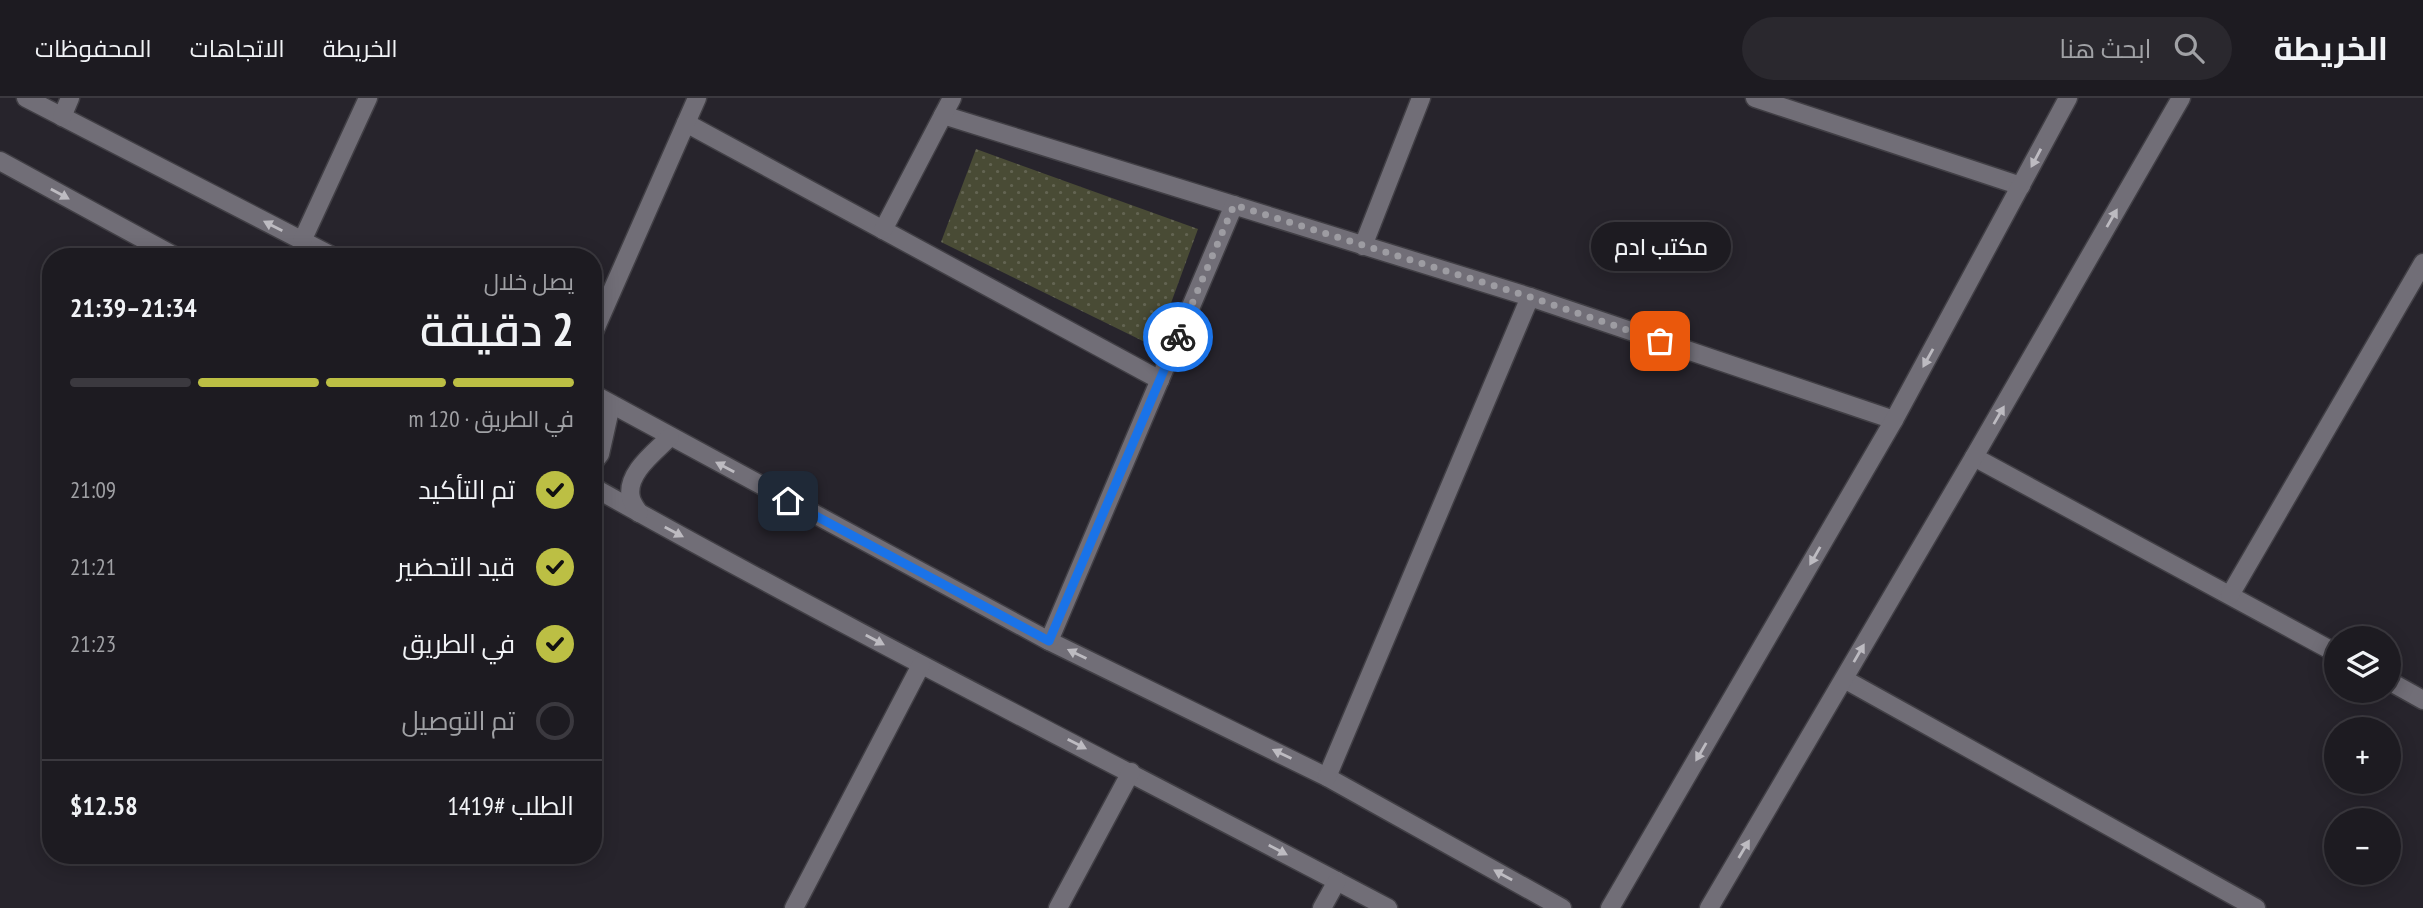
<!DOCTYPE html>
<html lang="ar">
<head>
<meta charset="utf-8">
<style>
  body { margin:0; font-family:"PT Sans Narrow",Cairo,sans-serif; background:#2a282e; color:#f1f3f6; direction:rtl; height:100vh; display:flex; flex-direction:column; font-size:26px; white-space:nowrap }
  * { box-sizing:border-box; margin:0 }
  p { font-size:23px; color:#a0a1a5 }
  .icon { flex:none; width:38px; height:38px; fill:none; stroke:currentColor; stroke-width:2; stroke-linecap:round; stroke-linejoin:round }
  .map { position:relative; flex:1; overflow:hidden; direction:ltr }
  .side { position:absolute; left:42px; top:150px; width:560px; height:616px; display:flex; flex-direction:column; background:#1d1b21; border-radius:28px; box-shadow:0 4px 18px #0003,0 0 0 2px #3b393f; direction:rtl }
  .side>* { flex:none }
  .tools { position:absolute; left:2324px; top:528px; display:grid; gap:14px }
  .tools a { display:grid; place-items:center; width:77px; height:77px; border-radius:50%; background:#1d1b21; box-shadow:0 4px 18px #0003,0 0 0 2px #3b393f; font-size:35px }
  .pin { position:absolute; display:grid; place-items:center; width:60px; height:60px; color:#fff; margin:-30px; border-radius:14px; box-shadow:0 4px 10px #0006 }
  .courier { position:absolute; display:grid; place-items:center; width:70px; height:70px; margin:-35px; border:5px solid #1a73e8; border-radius:50%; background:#fff; color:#222; box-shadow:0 2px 9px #0007 }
  .bubble { position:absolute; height:49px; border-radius:24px; background:#1d1b21; box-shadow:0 4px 18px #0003,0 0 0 2px #3b393f; font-size:23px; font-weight:600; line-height:49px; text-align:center; direction:rtl }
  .headline em { font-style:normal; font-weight:600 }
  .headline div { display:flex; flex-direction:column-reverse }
  .headline { display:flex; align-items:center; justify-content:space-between; height:119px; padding:0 28px }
  h1 { font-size:46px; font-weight:600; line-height:52px }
  .bar { display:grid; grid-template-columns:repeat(4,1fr); gap:10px 7px; align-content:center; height:84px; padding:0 28px }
  .bar i { height:9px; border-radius:5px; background:#3b393f }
  .bar .selected { background:#bcbf44 }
  .bar p { grid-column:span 4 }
  .line { display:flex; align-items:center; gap:18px; padding:0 28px; border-top:2px solid #3b393f }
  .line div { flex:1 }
  ol { padding:0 28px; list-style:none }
  li { display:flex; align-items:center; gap:21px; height:77px }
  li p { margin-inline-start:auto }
  li .icon { padding:7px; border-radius:50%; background:#bcbf44; color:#111; stroke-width:4 }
  li:last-child { color:#a0a1a5 }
  li i { width:38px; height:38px; border:4px solid #3b393f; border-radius:50% }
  header { display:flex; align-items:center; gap:42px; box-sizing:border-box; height:98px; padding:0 35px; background:#1d1b21; border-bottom:2px solid #3b393f }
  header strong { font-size:33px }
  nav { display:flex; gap:38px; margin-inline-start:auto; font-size:24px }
  .search { width:490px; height:63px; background:#2a282e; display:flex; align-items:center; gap:18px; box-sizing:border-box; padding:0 24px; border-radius:38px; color:#a0a1a5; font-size:26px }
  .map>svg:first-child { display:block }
  .park { fill:url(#park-dots) }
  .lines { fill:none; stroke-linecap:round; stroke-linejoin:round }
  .minor-casing { stroke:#413f45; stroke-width:21 }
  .minor { stroke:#716e77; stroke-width:18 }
  .oneway { fill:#bdbbc1 }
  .done { stroke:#9d9ca2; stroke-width:7; stroke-dasharray:0 12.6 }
  .route { stroke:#1a73e8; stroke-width:9 }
</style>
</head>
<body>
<header>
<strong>الخريطة</strong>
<div class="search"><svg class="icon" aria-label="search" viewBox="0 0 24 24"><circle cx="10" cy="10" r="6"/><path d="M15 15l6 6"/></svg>ابحث هنا</div>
<nav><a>الخريطة</a><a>الاتجاهات</a><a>المحفوظات</a></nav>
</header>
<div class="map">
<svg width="2423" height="810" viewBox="0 0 2423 810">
  <defs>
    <pattern id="park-dots" width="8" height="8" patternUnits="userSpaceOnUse" patternTransform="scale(1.75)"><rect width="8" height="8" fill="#494b35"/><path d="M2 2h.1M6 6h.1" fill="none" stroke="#636452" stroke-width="1.8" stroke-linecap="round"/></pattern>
  </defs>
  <rect width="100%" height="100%" fill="#27242c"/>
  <path class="park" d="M 976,51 L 1198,131 L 1155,249 L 941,144 Z"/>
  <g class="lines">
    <defs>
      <g id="minor">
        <path d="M 26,0 L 334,159"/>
        <path d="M 1755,0 L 2021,88"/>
        <path d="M 943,17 L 1530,199 L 1894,322"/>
        <path d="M 62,19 L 70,0"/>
        <path d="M 686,25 L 1160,282"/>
        <path d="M 0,63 L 176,159"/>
        <path d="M 883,132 L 952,0"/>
        <path d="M 302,143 L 368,0"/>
        <path d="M 1363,148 L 1421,0"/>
        <path d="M 593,236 L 697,0"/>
        <path d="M 593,296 L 1049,543 L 1327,679 L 1562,810"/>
        <path d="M 1974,359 L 2336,555"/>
        <path d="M 593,365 L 600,356 L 611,307"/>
        <path d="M 593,389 C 855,536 1123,670 1388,810"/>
        <path d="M 639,415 C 636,410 632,405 631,400 C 625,376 655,354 670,339"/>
        <path d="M 2230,497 L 2423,165"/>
        <path d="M 1049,543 L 1234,107"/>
        <path d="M 1844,581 L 2256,810"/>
        <path d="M 2389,583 L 2423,602"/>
        <path d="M 1327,679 L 1530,199"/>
        <path d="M 794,810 L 921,567"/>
        <path d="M 1058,810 L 1131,674"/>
        <path d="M 1322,810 L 1337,783"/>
        <path d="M 1610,810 L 1894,322 L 2068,0"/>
        <path d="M 1709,810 L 1974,359 L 2181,0"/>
      </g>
    </defs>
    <use href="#minor" class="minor-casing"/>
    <use href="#minor" class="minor"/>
  </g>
  <defs><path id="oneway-solid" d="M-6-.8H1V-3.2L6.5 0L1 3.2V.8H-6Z" transform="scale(1.75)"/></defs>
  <g class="oneway">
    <use href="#oneway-solid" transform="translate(2036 60) rotate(118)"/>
    <use href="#oneway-solid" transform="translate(60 96) rotate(29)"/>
    <use href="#oneway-solid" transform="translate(2112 120) rotate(-60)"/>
    <use href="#oneway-solid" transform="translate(273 128) rotate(-153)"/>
    <use href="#oneway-solid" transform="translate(1928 260) rotate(119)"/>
    <use href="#oneway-solid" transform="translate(1999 317) rotate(-60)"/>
    <use href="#oneway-solid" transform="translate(725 369) rotate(-152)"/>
    <use href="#oneway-solid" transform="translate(674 434) rotate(28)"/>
    <use href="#oneway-solid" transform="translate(1815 458) rotate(120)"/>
    <use href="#oneway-solid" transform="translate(875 542) rotate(28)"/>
    <use href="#oneway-solid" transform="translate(1859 555) rotate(-60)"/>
    <use href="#oneway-solid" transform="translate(1077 556) rotate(-154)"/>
    <use href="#oneway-solid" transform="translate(1077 646) rotate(27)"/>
    <use href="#oneway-solid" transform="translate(1701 654) rotate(120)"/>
    <use href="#oneway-solid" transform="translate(1282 656) rotate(-154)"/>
    <use href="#oneway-solid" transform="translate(1744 751) rotate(-59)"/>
    <use href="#oneway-solid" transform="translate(1278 752) rotate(28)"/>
    <use href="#oneway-solid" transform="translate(1503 777) rotate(-151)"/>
  </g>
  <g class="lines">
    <path class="done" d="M 1178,239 L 1234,107 L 1530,199 L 1660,243"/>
    <path class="route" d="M 788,403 L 1049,543 L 1178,239"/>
  </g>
</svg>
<div class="tools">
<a><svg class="icon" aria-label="layers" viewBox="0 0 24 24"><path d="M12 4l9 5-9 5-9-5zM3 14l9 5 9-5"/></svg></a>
<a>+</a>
<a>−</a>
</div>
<div class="pin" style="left:1660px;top:243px;background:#ea580c"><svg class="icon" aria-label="bag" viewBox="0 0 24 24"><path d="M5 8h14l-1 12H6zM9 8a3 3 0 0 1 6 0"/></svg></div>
<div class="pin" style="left:788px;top:403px;background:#1f2937"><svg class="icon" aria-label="home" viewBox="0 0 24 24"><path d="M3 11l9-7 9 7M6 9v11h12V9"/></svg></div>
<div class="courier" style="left:1178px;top:239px"><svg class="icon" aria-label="bike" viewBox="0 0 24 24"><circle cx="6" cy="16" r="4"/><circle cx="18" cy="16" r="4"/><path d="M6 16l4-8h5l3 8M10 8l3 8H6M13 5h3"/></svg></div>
<div class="bubble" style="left:1591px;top:124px;width:140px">مكتب ادم</div>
<section class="side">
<div class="headline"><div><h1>2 دقيقة</h1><p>يصل خلال</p></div><em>21:34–21:39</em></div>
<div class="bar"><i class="selected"></i><i class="selected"></i><i class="selected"></i><i></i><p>في الطريق · 120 m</p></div>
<ol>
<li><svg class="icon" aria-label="check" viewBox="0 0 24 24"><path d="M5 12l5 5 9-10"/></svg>تم التأكيد<p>21:09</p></li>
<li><svg class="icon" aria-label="check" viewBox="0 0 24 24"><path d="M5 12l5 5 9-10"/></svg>قيد التحضير<p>21:21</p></li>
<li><svg class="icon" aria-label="check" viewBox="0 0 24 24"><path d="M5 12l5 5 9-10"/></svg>في الطريق<p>21:23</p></li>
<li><i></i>تم التوصيل</li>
</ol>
<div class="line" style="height:91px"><div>الطلب #1419</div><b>$12.58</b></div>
</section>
</div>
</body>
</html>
